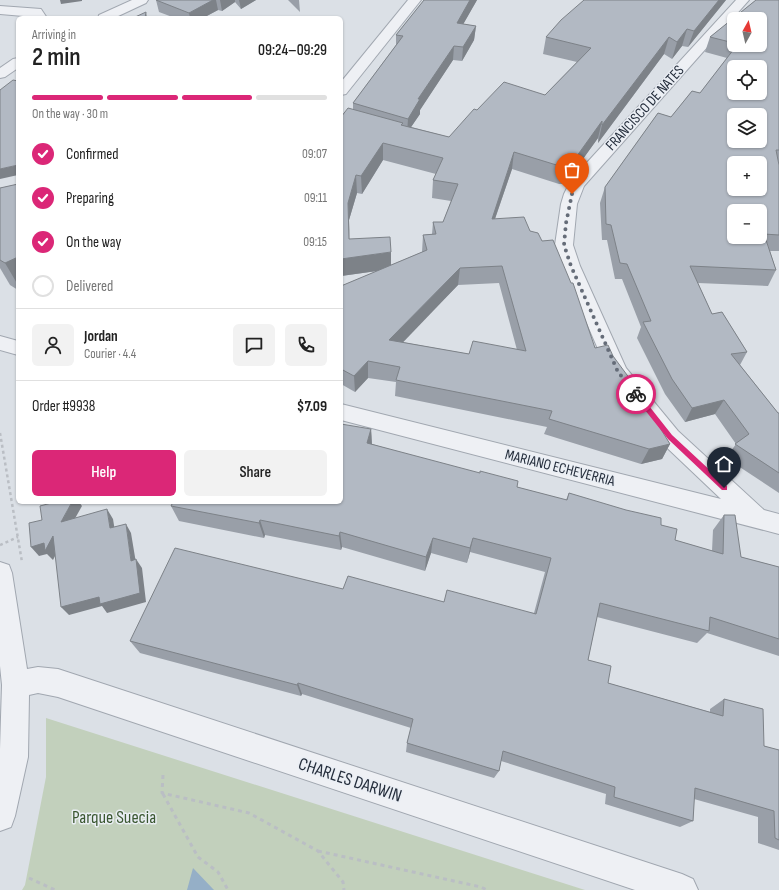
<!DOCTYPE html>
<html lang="en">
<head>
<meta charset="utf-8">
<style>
  body { margin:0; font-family:"Sofia Sans Condensed",sans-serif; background:#f2f2f2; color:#222; height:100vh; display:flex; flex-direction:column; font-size:15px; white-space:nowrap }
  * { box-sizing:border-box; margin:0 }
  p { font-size:13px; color:#767676 }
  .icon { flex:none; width:22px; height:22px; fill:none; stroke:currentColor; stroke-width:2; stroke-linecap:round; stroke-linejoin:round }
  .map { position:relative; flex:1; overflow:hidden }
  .drawer { position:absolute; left:16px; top:16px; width:327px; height:488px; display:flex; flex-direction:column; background:#fff; border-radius:6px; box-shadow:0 1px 3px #0004 }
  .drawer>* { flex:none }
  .needle { width:26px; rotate:8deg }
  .tools { position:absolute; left:727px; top:12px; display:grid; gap:8px }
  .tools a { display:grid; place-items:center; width:40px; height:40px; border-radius:6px; background:#fff; box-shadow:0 1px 3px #0004; font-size:20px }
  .pin { position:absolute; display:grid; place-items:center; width:34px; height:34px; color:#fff; margin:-41px -17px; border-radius:50% 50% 50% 0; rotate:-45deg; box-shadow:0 0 4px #0007 }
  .pin .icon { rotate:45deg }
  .courier { position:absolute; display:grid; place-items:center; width:40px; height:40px; margin:-20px; border:3px solid #db2777; border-radius:50%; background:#fff; color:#222; box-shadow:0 1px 5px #0007 }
  .headline em { font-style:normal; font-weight:600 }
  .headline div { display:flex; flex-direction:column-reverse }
  .headline { display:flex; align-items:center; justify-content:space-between; height:68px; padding:0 16px }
  h1 { font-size:26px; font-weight:600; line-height:30px }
  .bar { display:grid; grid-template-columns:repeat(4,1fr); gap:6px 4px; align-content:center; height:48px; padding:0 16px }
  .bar i { height:5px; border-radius:3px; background:#e0e0e0 }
  .bar .on { background:#db2777 }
  .bar p { grid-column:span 4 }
  .line { display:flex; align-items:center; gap:10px; padding:0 16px; border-top:1px solid #e0e0e0 }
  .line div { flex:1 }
  .round { display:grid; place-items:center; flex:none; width:42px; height:42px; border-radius:6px; background:#f2f2f2 }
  ol { padding:0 16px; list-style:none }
  li { display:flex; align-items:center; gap:12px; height:44px }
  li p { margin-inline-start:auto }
  li .icon { padding:4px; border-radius:50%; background:#db2777; color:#fff; stroke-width:4 }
  li:last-child { color:#767676 }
  li i { width:22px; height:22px; border:2px solid #e0e0e0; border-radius:50% }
  .primary-button { display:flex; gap:8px; margin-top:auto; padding:8px 16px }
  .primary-button a { flex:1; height:46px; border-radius:6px; background:#db2777; color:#fff; font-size:16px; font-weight:600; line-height:46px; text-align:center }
  .primary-button a+a { background:#f2f2f2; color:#222 }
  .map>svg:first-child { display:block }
  .green { fill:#c2d0bc }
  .water { fill:#95afc7 }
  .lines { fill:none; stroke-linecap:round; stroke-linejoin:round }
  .minor-casing { stroke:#a1a7b0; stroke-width:2 }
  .path-far1 { stroke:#babec4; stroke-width:2.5; stroke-dasharray:3 3; stroke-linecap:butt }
  .path { stroke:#babec4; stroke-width:3; stroke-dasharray:4 4; stroke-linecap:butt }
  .minor { fill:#eef0f4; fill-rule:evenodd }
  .wall { fill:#999fa8; fill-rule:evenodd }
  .shaded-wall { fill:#7d8288 }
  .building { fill:#b2b9c3; stroke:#7d8288; fill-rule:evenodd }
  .route { fill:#db2777 }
  .done { stroke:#656c78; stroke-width:4; stroke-dasharray:0 7.2 }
  .labels { text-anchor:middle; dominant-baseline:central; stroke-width:3; stroke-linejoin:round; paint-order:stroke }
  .street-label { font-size:15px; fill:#252e3c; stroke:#eaeef4 }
  .near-street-label { font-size:18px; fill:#252e3c; stroke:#eaeef4 }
  .near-park-label { font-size:18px; fill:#3b5832; stroke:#eaeef4 }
</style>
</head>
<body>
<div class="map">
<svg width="779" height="890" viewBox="0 0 779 890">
  <rect width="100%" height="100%" fill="#dbe0e6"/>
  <path class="green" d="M 46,718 L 585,890 L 22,890 L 25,885 L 46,777 Z"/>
  <path class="water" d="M 193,868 L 214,890 L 187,890 Z"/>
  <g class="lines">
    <defs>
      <g id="minor">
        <path d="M 132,0 L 148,0 L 146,3 L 114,18 L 98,18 L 99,15 Z"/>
        <path d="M 408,0 L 421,0 L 346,94 L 341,95 L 341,82 Z"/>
        <path d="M 736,0 L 749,0 L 584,186 L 577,204 L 573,245 L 580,266 L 626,368 L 678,431 L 764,510 L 779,514 L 779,534 L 341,420 L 341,404 L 721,499 L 662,443 L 608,372 L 562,266 L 555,245 L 561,204 L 564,194 L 571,180 Z"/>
        <path d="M 0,6 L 41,9 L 47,18 L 0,14 Z"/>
        <path d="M 18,58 L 18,68 L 5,77 L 0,78 L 0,68 L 13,59 Z"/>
        <path d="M 0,336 L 18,341 L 18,355 L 0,350 Z"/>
        <path d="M 0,562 L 9,565 L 12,573 L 27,669 L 38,667 L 58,669 L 682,874 L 693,879 L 698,890 L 635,890 L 58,697 L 38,693 L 29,695 L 28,757 L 15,816 L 11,827 L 0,831 L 0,749 L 2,685 L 0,666 Z"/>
      </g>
    </defs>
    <use href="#minor" class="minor-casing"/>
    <g class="path-far1">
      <path d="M 0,433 L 22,562"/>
      <path d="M 0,545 L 18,537"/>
    </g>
    <g class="path">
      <path d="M 163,775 L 162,793 L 249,813 L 318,851 L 343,882 L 344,890"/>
      <path d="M 163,794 L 198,857 L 218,872 L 228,890"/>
      <path d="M 318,851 L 481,887 L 487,890"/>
      <path d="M 29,878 L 55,890"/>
    </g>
    <use href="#minor" class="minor"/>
  </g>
  <g class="wall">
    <path d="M 156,0 L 256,0 L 241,9 L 235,2 L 222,11 L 218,10 L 203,18 L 175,18 L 159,12 Z"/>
    <path d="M 288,0 L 299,0 L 300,12 Z"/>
    <path d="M 424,0 L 477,0 L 463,24 L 476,26 L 474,40 L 462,61 L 453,60 L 420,110 L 420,114 L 411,127 L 449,137 L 477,110 L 545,95 L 577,62 L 543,54 L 546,37 L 584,0 L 726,0 L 688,47 L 682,46 L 672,59 L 664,54 L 598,143 L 598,138 L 565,184 L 559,184 L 512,169 L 495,219 L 530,231 L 542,241 L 595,348 L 613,356 L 670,444 L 662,459 L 641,464 L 544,434 L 547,427 L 395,396 L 396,382 L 368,378 L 355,392 L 341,384 L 341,286 L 377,271 L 341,276 L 341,117 L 353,110 L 353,103 L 396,45 L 396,35 ZM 383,160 L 436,174 L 433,180 L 432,198 L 451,201 L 443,222 L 433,222 L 432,234 L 423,235 L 422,252 L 391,265 L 349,239 L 349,220 L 357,193 L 362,194 ZM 499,283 L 517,350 L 469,354 L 402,342 L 458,285 Z"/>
    <path d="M 756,0 L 779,0 L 779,251 L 770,251 L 776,270 L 768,286 L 698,283 L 712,314 L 722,312 L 747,352 L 740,365 L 778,413 L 779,413 L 779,493 L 726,458 L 736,444 L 715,414 L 685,422 L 665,394 L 637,338 L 641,327 L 622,279 L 615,279 L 607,240 L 602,240 L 600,203 L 605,187 L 658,113 L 671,117 L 692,91 L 700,93 L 727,58 L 705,52 L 710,37 ZM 734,19 L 760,19 L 760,45 L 734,45 ZM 734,67 L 760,67 L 760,93 L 734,93 ZM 734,115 L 760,115 L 760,141 L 734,141 ZM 734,163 L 760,163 L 760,189 L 734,189 ZM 734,211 L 760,211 L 760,237 L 734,237 Z"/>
    <path d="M 18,184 L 18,290 L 10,285 L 0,268 L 0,188 Z"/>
    <path d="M 371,429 L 372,444 L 517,487 L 566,500 L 569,493 L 661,525 L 675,540 L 712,551 L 713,530 L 724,515 L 741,557 L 779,567 L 779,656 L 707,633 L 697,643 L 597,617 L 588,660 L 608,683 L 710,712 L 710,709 L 724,699 L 764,746 L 779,750 L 779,850 L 758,843 L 758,817 L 694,799 L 693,821 L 680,827 L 605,804 L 606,794 L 501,761 L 499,771 L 494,778 L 406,752 L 407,743 L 411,728 L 302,694 L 301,696 L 140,653 L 130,641 L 343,589 L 444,602 L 534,613 L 545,572 L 470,552 L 467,563 L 431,553 L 425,571 L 342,547 L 341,550 L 265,535 L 264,538 L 179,521 L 171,506 Z"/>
  </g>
  <g class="shaded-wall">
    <path d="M 60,0 L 82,0 L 82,1 L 61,4 Z"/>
    <path d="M 213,0 L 216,0 L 218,10 L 203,18 L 190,18 L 189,13 Z"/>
    <path d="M 220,0 L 235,0 L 235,2 L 222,11 Z"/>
    <path d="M 239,0 L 256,0 L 241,9 Z"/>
    <path d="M 470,0 L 477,0 L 456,37 L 457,23 Z"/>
    <path d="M 719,0 L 726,0 L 688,47 L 694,31 Z"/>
    <path d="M 146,12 L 147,18 L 145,18 Z"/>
    <path d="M 476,26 L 474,40 L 462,61 L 463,47 Z"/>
    <path d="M 687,29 L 682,46 L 672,59 L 677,42 Z"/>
    <path d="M 669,37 L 664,54 L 598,143 L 602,125 Z"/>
    <path d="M 454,46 L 453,60 L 420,110 L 420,114 L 407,133 L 408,119 L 418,99 Z"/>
    <path d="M 602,121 L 598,138 L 565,184 L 569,167 Z"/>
    <path d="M 383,143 L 383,160 L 362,194 L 361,176 Z"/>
    <path d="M 514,152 L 512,169 L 489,236 L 492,219 Z"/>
    <path d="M 18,165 L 18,175 L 0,179 L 0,169 Z"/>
    <path d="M 356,175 L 357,193 L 349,220 L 350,257 L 348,203 Z"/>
    <path d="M 391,252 L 391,269 L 341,276 L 341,259 Z"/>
    <path d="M 18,257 L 18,285 L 5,263 Z"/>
    <path d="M 460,268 L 458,285 L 389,357 L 389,340 Z"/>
    <path d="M 368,361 L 368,378 L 355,392 L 354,376 Z"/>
    <path d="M 724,400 L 715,414 L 685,422 L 692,408 Z"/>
    <path d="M 371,429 L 372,446 L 367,443 Z"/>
    <path d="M 670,444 L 662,459 L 641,464 L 649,449 Z"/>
    <path d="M 72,502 L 79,502 L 82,506 L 68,531 L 61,522 Z"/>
    <path d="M 107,509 L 113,519 L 116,538 L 110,528 Z"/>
    <path d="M 260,520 L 265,535 L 264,538 L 259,523 Z"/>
    <path d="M 126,524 L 131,533 L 137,569 L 136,559 L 142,568 L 146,602 L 107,613 L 102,606 L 69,615 L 61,607 L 131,561 Z"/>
    <path d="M 340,532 L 342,547 L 341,550 L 339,536 Z"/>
    <path d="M 53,536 L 60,546 L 53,560 L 47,554 L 39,556 L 31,547 Z"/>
    <path d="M 433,538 L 431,553 L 425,571 L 426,557 Z"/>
    <path d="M 473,538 L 470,552 L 467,563 L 470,548 Z"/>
    <path d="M 298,683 L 302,694 L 301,696 L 297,685 Z"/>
  </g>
  <g class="building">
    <path d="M 156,0 L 213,0 L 189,13 Z"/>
    <path d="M 424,0 L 470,0 L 457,23 L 476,26 L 463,47 L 454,46 L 418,99 L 420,99 L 408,119 L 353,103 L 403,36 L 396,35 Z"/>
    <path d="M 584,0 L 719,0 L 694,31 L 687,29 L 677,42 L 669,37 L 602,125 L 602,121 L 569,167 L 563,167 L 514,152 L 492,219 L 524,217 L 530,231 L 538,233 L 542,241 L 553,240 L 571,283 L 573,283 L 595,348 L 608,345 L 613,356 L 630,379 L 670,444 L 649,449 L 549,419 L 552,411 L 396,380 L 400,367 L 368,361 L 354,376 L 341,369 L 341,286 L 427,250 L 423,235 L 436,234 L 433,222 L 443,222 L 458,184 L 433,180 L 443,158 L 383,143 L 361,176 L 356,175 L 348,203 L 349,239 L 390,237 L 391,252 L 341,259 L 341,117 L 348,108 L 403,123 L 401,125 L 449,137 L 474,109 L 477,110 L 504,82 L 545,95 L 591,48 L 546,37 L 561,20 ZM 502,266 L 526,351 L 473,341 L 469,354 L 389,340 L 460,268 Z"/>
    <path d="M 756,0 L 779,0 L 779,150 L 776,150 L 779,165 L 779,235 L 764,234 L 776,270 L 690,266 L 712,314 L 722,312 L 747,352 L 731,354 L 778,413 L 779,413 L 779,473 L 735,444 L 749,434 L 724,400 L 692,408 L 672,379 L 643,322 L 651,321 L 627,264 L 620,263 L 611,225 L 606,224 L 605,187 L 658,113 L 671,117 L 692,91 L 700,93 L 737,45 L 760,45 L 760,19 L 734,19 L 734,43 L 710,37 ZM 734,67 L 760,67 L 760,93 L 734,93 ZM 734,115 L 760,115 L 760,141 L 734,141 ZM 734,163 L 760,163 L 760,189 L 734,189 ZM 734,211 L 760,211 L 760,237 L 734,237 Z"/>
    <path d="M 146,12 L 145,18 L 133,18 Z"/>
    <path d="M 13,80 L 18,81 L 18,165 L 0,169 L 0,90 Z"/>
    <path d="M 18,184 L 18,257 L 5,263 L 0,260 L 0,188 Z"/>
    <path d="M 341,424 L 371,429 L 367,443 L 480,473 L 480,471 L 518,481 L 517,487 L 567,500 L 569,493 L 626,510 L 661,518 L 661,525 L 677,529 L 675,540 L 723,554 L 724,515 L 735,515 L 741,557 L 779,567 L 779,639 L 710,617 L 709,631 L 600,603 L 588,660 L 611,666 L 608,683 L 723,716 L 724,699 L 763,709 L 764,746 L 779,750 L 779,840 L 775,838 L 774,811 L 695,788 L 693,821 L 614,797 L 615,787 L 503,751 L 499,771 L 407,743 L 413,719 L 298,683 L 297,685 L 130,641 L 175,548 L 343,589 L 348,576 L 444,602 L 447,590 L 536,614 L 551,558 L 473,538 L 470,548 L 433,538 L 426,557 L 340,532 L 339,536 L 260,520 L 259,523 L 171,506 L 173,502 L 341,502 Z"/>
    <path d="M 55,502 L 72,502 L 61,522 L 107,509 L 110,528 L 126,524 L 131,561 L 136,559 L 140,593 L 100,604 L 99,597 L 61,607 L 53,536 L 45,551 L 44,543 L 31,547 L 29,523 L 42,520 L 40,506 Z"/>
  </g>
  <path class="route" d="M 636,391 L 638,392 L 672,435 L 727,486 L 727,490 L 722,490 L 668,439 L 633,395 L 633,392 Z"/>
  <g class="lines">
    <path class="done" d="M 572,194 L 566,223 L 564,245 L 571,266 L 618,372 L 636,394"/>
  </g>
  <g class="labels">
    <g class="street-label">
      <text transform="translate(645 108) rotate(-48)">FRANCISCO DE NATES</text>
      <text transform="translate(560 468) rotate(14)">MARIANO ECHEVERRIA</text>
    </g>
    <g class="near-street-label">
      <text transform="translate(350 780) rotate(18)">CHARLES DARWIN</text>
    </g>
    <g class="near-park-label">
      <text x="114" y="817">Parque Suecia</text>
    </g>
  </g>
</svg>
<div class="tools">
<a><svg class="needle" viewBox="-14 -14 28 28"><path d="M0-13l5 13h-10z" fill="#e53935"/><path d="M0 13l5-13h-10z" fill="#767676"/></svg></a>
<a><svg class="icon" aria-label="locate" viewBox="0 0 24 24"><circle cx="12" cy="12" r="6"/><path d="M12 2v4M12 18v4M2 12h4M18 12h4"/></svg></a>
<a><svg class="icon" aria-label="layers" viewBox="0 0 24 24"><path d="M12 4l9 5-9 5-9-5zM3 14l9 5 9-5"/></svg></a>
<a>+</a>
<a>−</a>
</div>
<div class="pin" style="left:572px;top:194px;background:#ea580c"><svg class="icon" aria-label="bag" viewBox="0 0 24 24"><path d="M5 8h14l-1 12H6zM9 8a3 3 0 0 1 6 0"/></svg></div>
<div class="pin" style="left:724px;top:488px;background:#1f2937"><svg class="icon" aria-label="home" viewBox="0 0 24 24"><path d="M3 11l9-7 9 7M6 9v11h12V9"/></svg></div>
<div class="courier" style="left:636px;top:394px"><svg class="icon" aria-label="bike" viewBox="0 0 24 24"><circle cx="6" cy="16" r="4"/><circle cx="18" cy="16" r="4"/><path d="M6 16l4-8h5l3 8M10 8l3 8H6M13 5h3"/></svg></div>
<section class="drawer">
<div class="headline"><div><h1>2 min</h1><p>Arriving in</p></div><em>09:24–09:29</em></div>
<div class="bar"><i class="on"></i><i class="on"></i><i class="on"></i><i></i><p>On the way · 30 m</p></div>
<ol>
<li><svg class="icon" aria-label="check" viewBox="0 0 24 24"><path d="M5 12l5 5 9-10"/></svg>Confirmed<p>09:07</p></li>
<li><svg class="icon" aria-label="check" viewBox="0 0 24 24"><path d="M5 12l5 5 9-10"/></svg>Preparing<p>09:11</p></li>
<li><svg class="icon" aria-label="check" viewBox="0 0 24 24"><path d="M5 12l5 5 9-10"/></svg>On the way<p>09:15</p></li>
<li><i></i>Delivered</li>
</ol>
<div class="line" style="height:72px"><a class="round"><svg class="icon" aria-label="person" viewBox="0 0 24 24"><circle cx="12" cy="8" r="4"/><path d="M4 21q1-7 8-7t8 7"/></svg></a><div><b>Jordan</b><p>Courier · 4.4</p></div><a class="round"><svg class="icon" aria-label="chat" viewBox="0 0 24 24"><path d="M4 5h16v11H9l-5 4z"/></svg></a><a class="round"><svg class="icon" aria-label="phone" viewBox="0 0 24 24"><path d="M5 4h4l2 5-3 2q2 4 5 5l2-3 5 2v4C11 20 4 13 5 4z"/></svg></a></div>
<div class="line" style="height:52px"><div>Order #9938</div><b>$7.09</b></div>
<div class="primary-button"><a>Help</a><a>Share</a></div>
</section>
</div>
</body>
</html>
